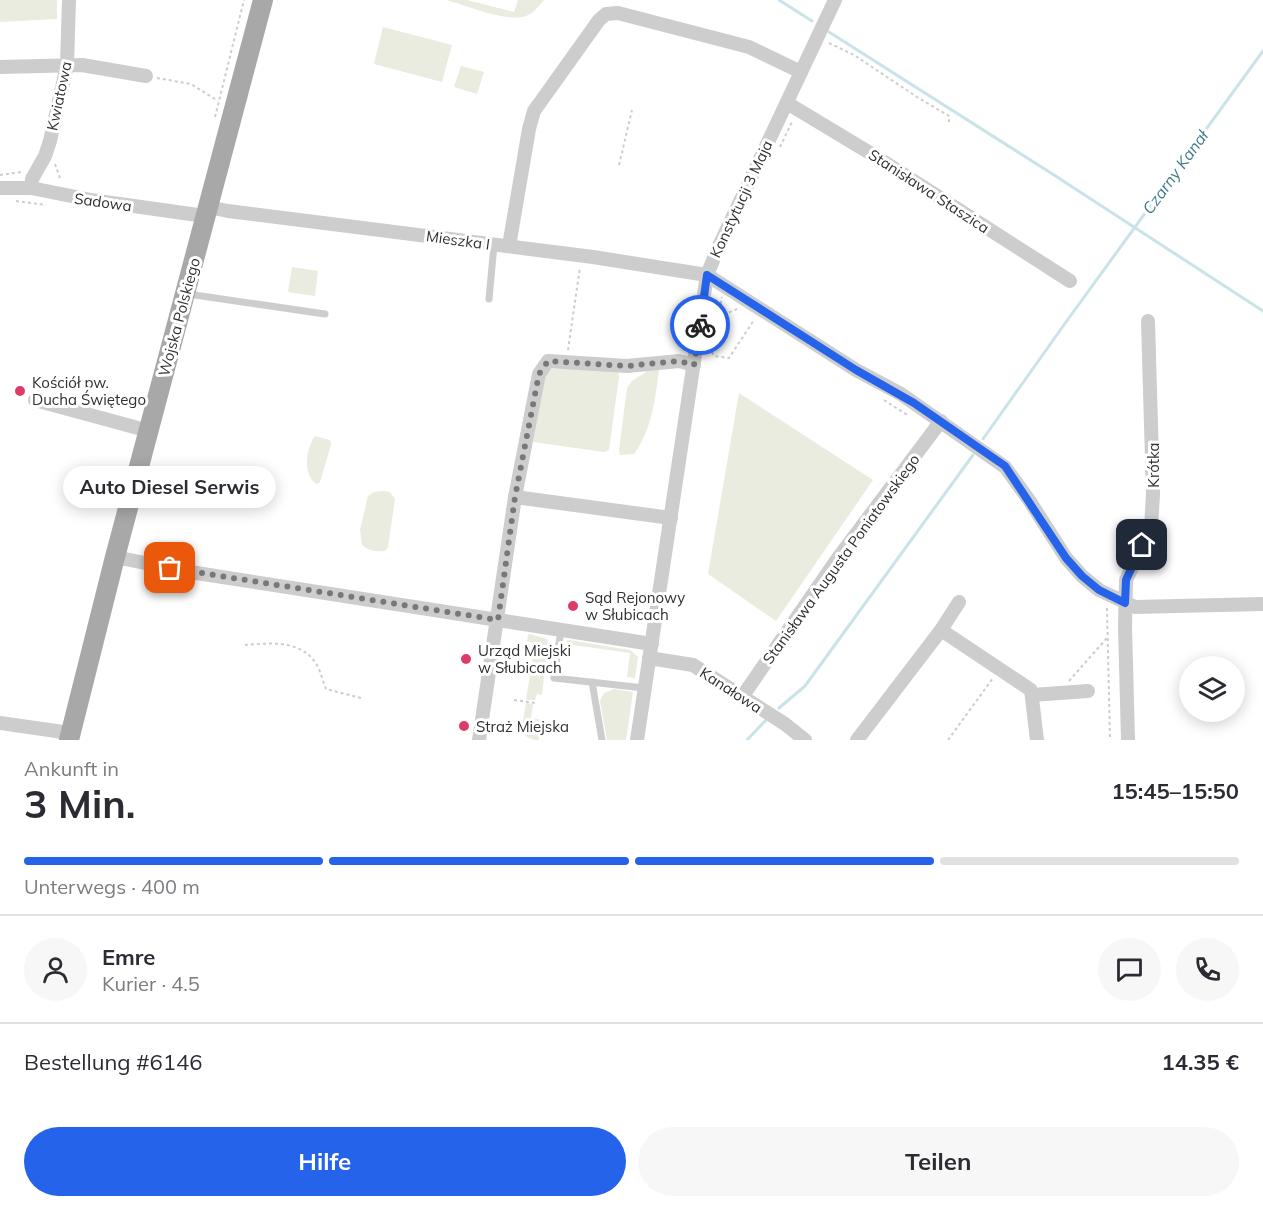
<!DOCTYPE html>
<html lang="de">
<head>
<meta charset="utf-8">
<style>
  body { margin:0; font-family:Mulish,sans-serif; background:#f7f7f7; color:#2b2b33; height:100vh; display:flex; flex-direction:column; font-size:22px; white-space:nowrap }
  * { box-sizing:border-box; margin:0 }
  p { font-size:20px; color:#7c7c81 }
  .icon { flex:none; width:33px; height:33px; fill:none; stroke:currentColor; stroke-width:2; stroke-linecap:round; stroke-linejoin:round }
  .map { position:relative; height:740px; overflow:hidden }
  .side { display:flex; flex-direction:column; background:#fff; flex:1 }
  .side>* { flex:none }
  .tools { position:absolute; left:1179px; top:656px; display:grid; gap:12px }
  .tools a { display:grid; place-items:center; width:66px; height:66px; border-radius:50%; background:#fff; box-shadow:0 3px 15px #0003; font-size:30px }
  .pin { position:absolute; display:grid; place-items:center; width:51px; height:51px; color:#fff; margin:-26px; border-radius:12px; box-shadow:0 3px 9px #0006 }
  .courier { position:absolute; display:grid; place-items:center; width:60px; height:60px; margin:-30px; border:4px solid #2563eb; border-radius:50%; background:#fff; color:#222; box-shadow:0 2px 8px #0007 }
  .bubble { position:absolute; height:42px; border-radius:21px; background:#fff; box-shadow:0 3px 15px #0003; font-size:20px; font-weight:700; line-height:42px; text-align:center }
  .headline em { font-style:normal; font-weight:700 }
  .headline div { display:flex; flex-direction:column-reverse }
  .headline { display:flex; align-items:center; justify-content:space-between; height:102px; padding:0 24px }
  h1 { font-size:39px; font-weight:700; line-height:45px }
  .bar { display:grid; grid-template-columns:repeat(4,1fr); gap:9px 6px; align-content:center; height:72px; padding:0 24px }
  .bar i { height:8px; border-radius:4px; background:#e1e1e2 }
  .bar .active { background:#2563eb }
  .bar p { grid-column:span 4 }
  .line { display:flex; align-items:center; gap:15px; padding:0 24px; border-top:2px solid #e1e1e2 }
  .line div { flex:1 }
  .round { display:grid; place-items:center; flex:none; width:63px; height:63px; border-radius:32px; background:#f7f7f7 }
  .button { display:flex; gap:12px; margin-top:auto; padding:12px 24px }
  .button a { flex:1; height:69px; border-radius:36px; background:#2563eb; color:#fff; font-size:24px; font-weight:700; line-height:69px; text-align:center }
  .button a+a { background:#f7f7f7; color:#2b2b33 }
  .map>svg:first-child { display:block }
  .green { fill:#e9ecde }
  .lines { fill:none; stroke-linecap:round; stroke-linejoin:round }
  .stream { stroke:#c9e3e9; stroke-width:3 }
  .path { stroke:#cdcdcd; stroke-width:2; stroke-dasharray:3 3; stroke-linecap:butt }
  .lane { stroke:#cdcdcd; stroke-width:7 }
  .street { stroke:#cdcdcd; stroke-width:14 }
  .primary { stroke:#a8a8a8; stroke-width:20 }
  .done { stroke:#787878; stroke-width:6; stroke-dasharray:0 10.8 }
  .route { stroke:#2563eb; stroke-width:8 }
  .poi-dot { fill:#de3b69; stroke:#fff; stroke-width:2 }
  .labels { text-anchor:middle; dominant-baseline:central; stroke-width:6; stroke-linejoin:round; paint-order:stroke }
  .street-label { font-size:15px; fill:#303030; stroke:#fff }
  .poi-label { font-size:15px; fill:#303030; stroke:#fff; text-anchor:start }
  .water-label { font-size:16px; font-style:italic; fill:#3f7b89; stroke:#fff }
</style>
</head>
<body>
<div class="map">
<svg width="1263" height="740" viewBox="0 0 1263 740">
  <rect width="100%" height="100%" fill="#fff"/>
  <g class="green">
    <path d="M 0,0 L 57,0 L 57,19 L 0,22 Z"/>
    <path d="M 446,0 L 467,0 L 514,12 L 518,0 L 544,0 C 538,7 534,13 526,16 C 508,23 465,5 446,0 Z"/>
    <path d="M 383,27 L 452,45 L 442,82 L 374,64 Z"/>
    <path d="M 461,66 L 484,72 L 477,94 L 454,87 Z"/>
    <path d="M 292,267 L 318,271 L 315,296 L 288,292 Z"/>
    <path d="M 568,368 L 618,372 L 619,377 L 609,450 L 604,452 L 533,442 L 543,375 L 548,369 Z"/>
    <path d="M 649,370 L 659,370 C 655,400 652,429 634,454 L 620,455 L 619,450 L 627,388 L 632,381 Z"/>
    <path d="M 739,393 L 873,480 L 776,621 L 708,574 Z"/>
    <path d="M 315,436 L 330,440 L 331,445 L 320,482 L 317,484 C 302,476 306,448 315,436 Z"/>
    <path d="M 383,491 L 390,492 L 395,499 L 388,547 L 385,551 C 376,552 369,551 362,545 L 360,530 L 368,496 L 374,492 Z"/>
    <path d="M 530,634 L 547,639 L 548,642 L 542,695 L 537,694 L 535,700 L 526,700 L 535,644 L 527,641 L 528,635 Z"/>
    <path d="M 569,640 L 630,650 L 638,657 L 635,678 L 627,677 L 630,653 L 566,644 L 566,641 Z"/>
    <path d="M 614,689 L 633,692 L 626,740 L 607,740 L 600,701 L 604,693 Z"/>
    <path d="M 526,703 L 533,704 L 531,718 L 542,720 L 539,740 C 526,740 520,732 516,721 L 523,721 Z"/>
  </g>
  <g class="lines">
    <g class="stream">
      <path d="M 779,0 L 812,21"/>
      <path d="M 829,32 L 1054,175 L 1263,311"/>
      <path d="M 983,439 L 1066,322 L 1263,51"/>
      <path d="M 779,708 L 805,686 L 973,455"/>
      <path d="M 747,740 L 767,719"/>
    </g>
    <g class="path">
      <path d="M 829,43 L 854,55 L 917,97 L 949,116 L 949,123"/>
      <path d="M 157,78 L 191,84 L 218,101"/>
      <path d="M 215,117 L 244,0"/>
      <path d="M 780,147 L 793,120"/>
      <path d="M 55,164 L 61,181"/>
      <path d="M 619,165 L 632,110"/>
      <path d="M 0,175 L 21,172"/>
      <path d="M 16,201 L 46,205"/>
      <path d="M 718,317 L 737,309"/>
      <path d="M 568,350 L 580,267"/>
      <path d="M 712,352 L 714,356 L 729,358 L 754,320"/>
      <path d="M 707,353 L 712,352 L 722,297"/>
      <path d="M 884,400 L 909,416"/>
      <path d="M 1107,608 L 1110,740"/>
      <path d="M 245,645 C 271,643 303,639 318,667 C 321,673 323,682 326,689 L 361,698"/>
      <path d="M 1069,681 L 1107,638"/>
      <path d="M 514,700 L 535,703"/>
      <path d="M 948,740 L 993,678"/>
    </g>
    <g class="lane">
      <path d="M 188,294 L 325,314"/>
      <path d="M 489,299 L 494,245"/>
      <path d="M 561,630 L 554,678 L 644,688"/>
      <path d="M 592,682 L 602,740"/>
    </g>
    <g class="street">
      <path d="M 0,67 L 82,65 L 146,76"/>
      <path d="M 787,103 L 870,153 L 1070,281"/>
      <path d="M 0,188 L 31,188 L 91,200 L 205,216"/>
      <path d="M 31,188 L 32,179 L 45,156 L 50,141 L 67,65 L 69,0"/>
      <path d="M 208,207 L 228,211 L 593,257 L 707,275 L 856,370 L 901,394 L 1005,467 L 1029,500 L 1066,558 L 1082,576 L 1099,590 L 1135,607 L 1263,604"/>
      <path d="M 509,246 L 529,129 L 534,111 L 599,20 L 606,14 L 618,13 L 749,47 L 801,72"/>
      <path d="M 35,400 L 138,428"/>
      <path d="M 515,497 L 671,518"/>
      <path d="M 115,557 L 190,572 L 652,644"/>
      <path d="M 941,630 L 1031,690 L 1037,740"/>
      <path d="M 649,658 L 693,665 L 785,724 L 805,740"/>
      <path d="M 1032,695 L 1088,691"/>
      <path d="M 742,697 L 838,558 L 941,421"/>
      <path d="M 0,723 L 70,733"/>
      <path d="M 479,740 L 515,497 L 539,374 L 548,361 L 627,366 L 679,361 L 694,365"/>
      <path d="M 637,740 L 707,275 L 719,246 L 835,0"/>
      <path d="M 857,740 L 941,630 L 959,602"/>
      <path d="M 1128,740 L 1125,626 L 1126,580 L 1151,528 L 1153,494 L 1148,321"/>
    </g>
    <path class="primary" d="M 69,740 L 115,557 L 263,0"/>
  </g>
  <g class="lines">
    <path class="done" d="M 170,568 L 498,620 L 515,497 L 539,374 L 548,361 L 627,366 L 679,361 L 694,365 L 700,325"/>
    <path class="route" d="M 700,325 L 707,275 L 856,370 L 914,403 L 1005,466 L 1066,558 L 1082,576 L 1099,590 L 1125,603 L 1126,580 L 1142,545"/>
  </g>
  <g class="poi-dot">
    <circle cx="20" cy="391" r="6"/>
    <circle cx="573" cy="606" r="6"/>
    <circle cx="466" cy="659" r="6"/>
    <circle cx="464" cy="726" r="6"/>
  </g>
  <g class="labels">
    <g class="street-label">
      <text transform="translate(59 96) rotate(-78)">Kwiatowa</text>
      <text transform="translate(929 191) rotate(33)">Stanisława Staszica</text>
      <text transform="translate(741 199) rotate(-65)">Konstytucji 3 Maja</text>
      <text transform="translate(103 202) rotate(8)">Sadowa</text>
      <text transform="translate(458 240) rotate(8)">Mieszka I</text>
      <text transform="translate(179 317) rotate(-75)">Wojska Polskiego</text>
      <text transform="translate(1153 465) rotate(-90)">Krótka</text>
      <text transform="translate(841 559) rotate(-54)">Stanisława Augusta Poniatowskiego</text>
      <text transform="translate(731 690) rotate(33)">Kanałowa</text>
    </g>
    <g class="poi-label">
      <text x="32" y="382">Kościół pw.<tspan x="32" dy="17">Ducha Świętego</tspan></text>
      <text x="585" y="597">Sąd Rejonowy<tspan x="585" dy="17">w Słubicach</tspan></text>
      <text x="478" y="650">Urząd Miejski<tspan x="478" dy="17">w Słubicach</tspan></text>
      <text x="476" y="726">Straż Miejska</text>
    </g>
    <g class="water-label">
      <text transform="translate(1175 172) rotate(-54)">Czarny Kanał</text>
    </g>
  </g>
</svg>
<div class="tools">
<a><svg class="icon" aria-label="layers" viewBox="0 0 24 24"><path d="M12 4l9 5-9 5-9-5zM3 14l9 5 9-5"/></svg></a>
</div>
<div class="pin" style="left:170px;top:568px;background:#ea580c"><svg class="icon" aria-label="bag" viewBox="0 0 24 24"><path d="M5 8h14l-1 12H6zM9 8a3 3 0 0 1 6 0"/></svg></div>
<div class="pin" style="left:1142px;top:545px;background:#1f2937"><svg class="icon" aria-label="home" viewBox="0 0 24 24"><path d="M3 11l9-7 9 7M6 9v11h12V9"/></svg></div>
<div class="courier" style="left:700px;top:325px"><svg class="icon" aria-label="bike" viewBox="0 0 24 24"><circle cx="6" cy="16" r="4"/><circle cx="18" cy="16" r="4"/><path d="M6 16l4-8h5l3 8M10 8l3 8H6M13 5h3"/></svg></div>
<div class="bubble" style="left:63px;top:466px;width:213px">Auto Diesel Serwis</div>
</div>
<section class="side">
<div class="headline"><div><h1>3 Min.</h1><p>Ankunft in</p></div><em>15:45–15:50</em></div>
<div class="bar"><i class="active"></i><i class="active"></i><i class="active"></i><i></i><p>Unterwegs · 400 m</p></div>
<div class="line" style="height:108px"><a class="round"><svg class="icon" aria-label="person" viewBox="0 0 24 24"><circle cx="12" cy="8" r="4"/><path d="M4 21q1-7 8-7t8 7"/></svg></a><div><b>Emre</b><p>Kurier · 4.5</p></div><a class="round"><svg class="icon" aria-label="chat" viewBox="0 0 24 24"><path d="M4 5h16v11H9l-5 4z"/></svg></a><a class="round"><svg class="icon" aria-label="phone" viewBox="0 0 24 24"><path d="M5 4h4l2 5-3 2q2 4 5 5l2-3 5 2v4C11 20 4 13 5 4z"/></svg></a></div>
<div class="line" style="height:78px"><div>Bestellung #6146</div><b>14.35 €</b></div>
<div class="button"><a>Hilfe</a><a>Teilen</a></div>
</section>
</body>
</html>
